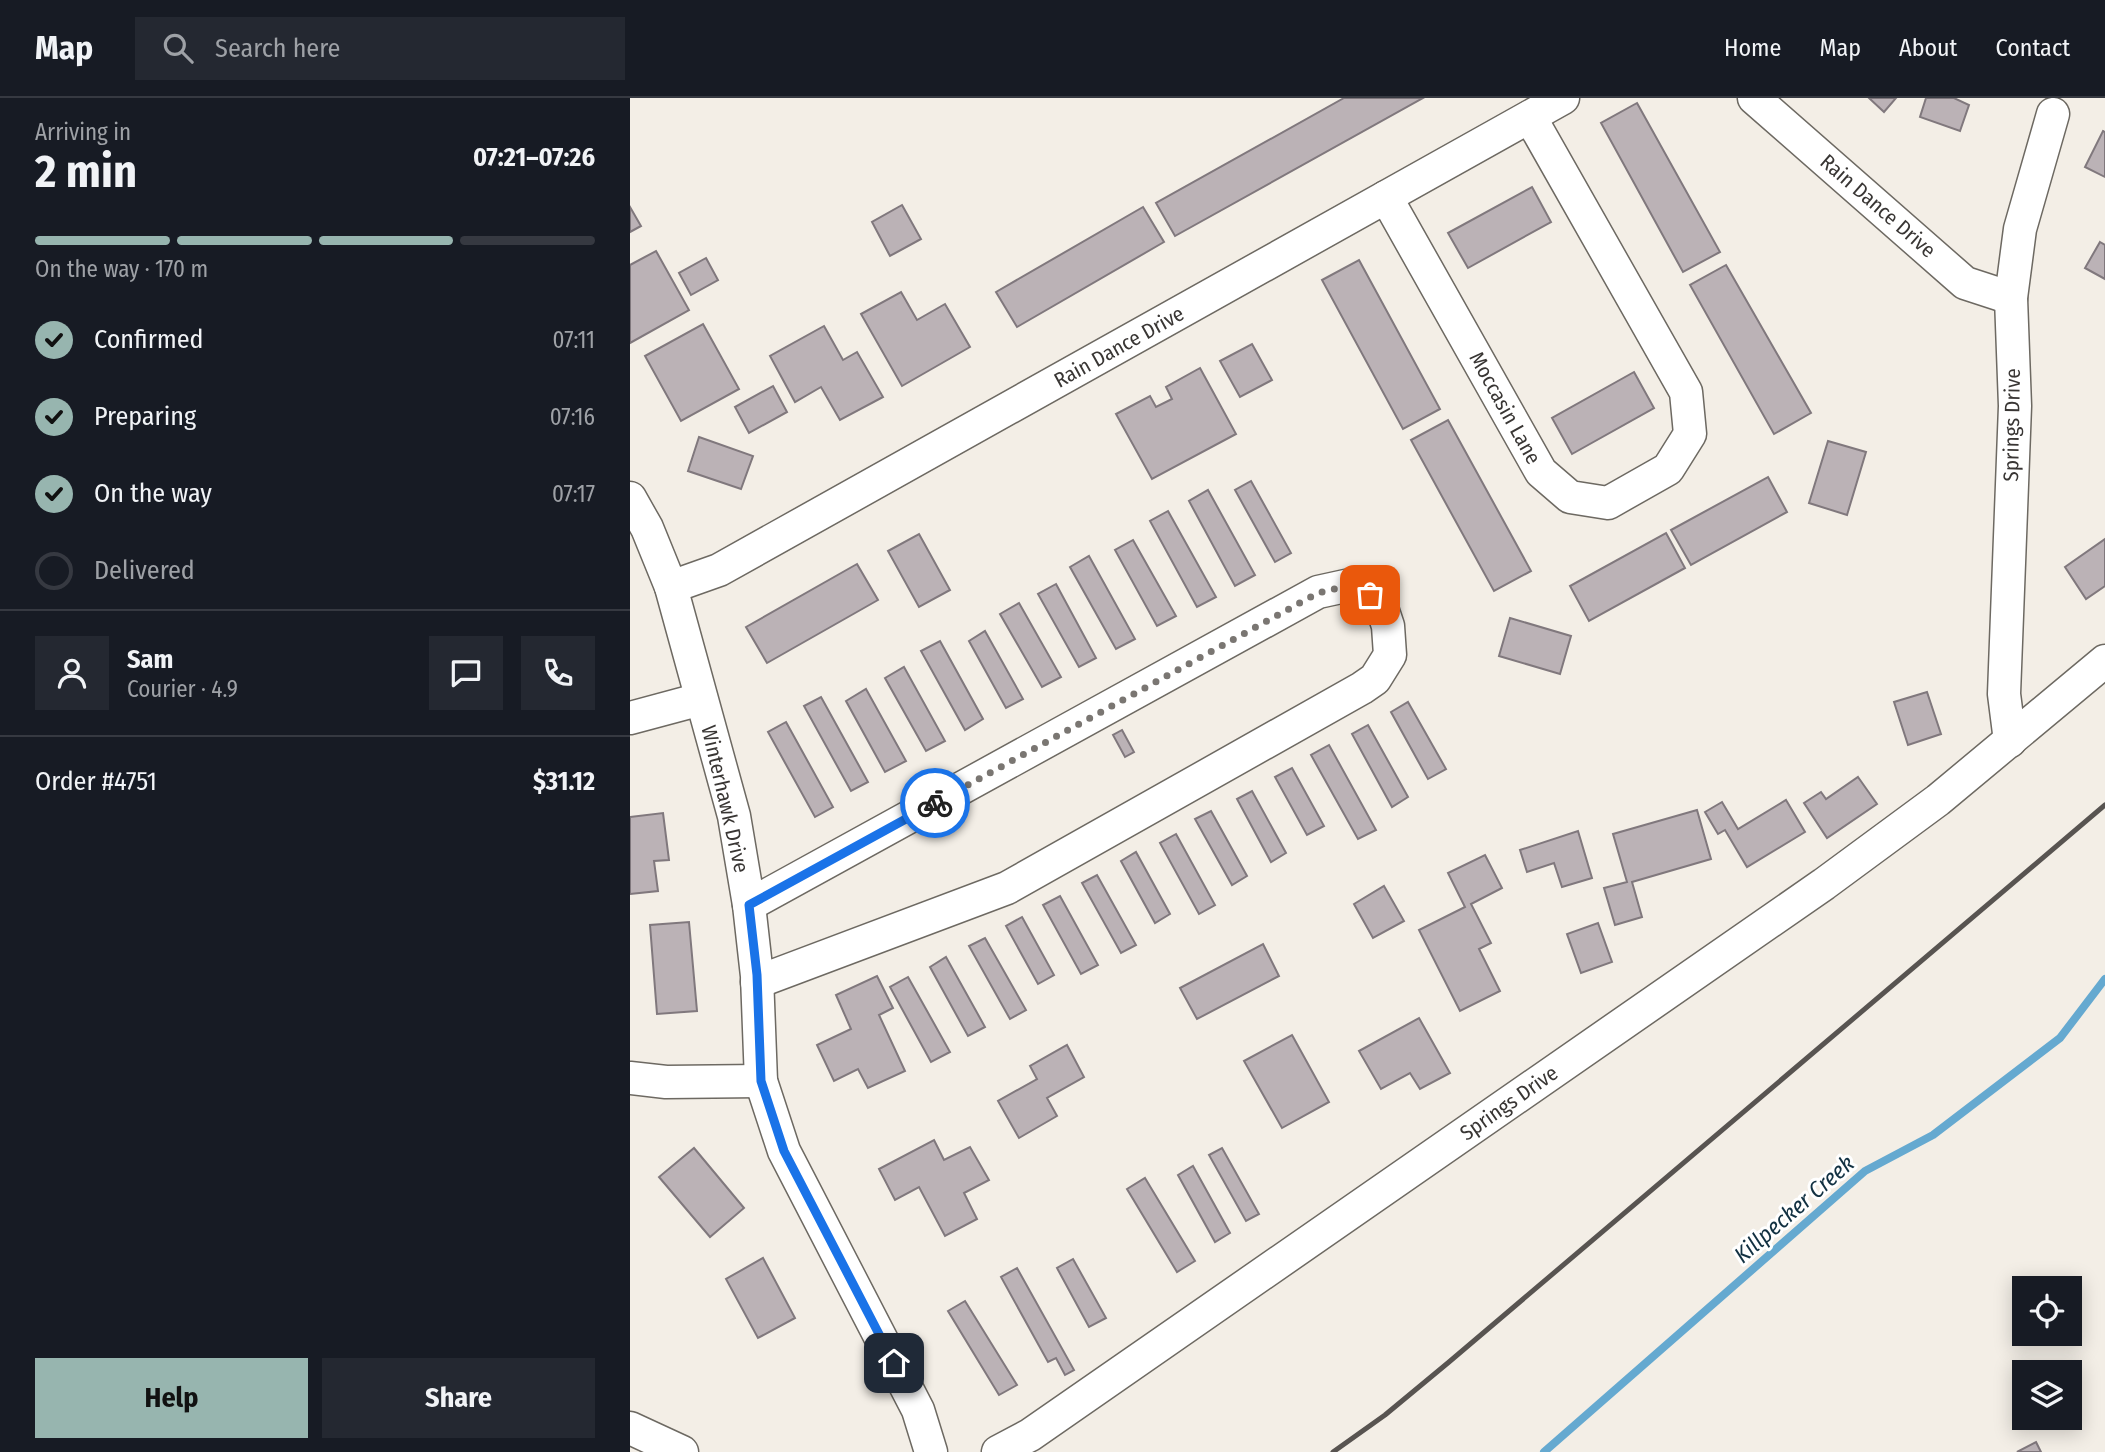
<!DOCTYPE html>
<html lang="en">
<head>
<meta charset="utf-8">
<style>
  body { margin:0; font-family:"Fira Sans Condensed",sans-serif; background:#242831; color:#f1f3f6; height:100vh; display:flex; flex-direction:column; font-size:26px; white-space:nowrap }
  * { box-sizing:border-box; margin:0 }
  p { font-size:23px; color:#9ea1a6 }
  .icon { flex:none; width:38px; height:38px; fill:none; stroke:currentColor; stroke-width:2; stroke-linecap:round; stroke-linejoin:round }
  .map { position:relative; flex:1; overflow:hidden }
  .drawer { display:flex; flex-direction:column; background:#171b24; width:630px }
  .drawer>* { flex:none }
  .controls { position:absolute; left:1382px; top:1178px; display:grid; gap:14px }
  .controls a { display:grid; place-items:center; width:70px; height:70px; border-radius:0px; background:#171b24; box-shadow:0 4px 18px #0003; font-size:35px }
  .pin { position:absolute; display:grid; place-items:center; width:60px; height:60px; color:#fff; margin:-30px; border-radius:14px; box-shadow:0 4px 10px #0006 }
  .courier { position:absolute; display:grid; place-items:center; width:70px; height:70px; margin:-35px; border:5px solid #1a73e8; border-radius:50%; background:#fff; color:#222; box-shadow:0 2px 9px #0007 }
  .summary em { font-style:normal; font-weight:700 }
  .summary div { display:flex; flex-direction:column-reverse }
  .summary { display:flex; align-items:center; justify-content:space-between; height:119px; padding:0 35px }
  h1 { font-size:46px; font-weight:700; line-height:52px }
  .bar { display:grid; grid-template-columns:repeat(4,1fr); gap:10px 7px; align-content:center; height:84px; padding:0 35px }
  .bar i { height:9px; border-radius:5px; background:#363941 }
  .bar .current { background:#97b5af }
  .bar p { grid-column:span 4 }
  .line { display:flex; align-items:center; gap:18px; padding:0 35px; border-top:2px solid #363941 }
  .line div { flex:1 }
  .round { display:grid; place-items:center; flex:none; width:74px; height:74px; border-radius:0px; background:#242831 }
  ol { padding:0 35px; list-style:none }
  li { display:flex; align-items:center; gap:21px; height:77px }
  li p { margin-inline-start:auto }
  li .icon { padding:7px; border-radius:50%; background:#97b5af; color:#111; stroke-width:4 }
  li:last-child { color:#9ea1a6 }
  li i { width:38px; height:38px; border:4px solid #363941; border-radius:50% }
  .primary-button { display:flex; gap:14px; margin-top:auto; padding:14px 35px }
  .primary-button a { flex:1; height:80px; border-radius:0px; background:#97b5af; color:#111; font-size:28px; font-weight:700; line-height:80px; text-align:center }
  .primary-button a+a { background:#242831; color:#f1f3f6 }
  header { display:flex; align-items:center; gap:42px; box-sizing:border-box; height:98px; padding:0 35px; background:#171b24; border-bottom:2px solid #363941 }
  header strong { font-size:33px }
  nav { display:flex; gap:38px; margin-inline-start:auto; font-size:24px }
  .search { width:490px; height:63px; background:#242831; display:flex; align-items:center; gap:18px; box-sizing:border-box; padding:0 24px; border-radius:0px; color:#9ea1a6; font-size:26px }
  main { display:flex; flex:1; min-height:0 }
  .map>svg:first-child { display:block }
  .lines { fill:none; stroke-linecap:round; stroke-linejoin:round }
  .stream { stroke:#65a9d0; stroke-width:8 }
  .building { fill:#bbb2b6; stroke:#80787d; stroke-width:2 }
  .minor-casing { stroke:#6d6962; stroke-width:35 }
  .minor { stroke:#fff; stroke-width:32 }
  .rail { stroke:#585451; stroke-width:5 }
  .done { stroke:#7a7672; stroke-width:7; stroke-dasharray:0 12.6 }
  .route { stroke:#1a73e8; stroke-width:9 }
  .labels { text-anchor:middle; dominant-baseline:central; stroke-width:6; stroke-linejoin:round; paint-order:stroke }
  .street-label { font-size:21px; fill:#393634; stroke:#fff }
  .water-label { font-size:23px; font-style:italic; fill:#113041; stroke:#fff }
</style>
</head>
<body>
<header>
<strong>Map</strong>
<div class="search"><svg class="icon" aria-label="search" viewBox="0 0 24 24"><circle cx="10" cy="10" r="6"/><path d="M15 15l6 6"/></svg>Search here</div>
<nav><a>Home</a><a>Map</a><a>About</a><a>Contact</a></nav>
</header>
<main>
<section class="drawer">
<div class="summary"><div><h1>2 min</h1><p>Arriving in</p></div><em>07:21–07:26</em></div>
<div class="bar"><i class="current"></i><i class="current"></i><i class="current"></i><i></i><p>On the way · 170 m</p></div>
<ol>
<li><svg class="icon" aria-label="check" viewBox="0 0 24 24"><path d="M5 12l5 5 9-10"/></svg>Confirmed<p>07:11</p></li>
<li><svg class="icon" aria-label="check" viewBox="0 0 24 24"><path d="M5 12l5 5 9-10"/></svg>Preparing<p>07:16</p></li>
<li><svg class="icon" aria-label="check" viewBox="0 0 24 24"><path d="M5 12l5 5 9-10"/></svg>On the way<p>07:17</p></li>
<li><i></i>Delivered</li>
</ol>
<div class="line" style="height:126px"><a class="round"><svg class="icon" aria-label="person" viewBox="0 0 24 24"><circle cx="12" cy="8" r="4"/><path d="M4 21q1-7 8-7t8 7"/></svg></a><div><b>Sam</b><p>Courier · 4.9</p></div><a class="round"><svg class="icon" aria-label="chat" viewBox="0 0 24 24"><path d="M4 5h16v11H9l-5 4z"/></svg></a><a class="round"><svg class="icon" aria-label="phone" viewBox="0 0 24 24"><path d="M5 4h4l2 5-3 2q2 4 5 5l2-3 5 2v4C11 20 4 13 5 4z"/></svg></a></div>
<div class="line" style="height:91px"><div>Order #4751</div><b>$31.12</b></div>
<div class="primary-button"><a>Help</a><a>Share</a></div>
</section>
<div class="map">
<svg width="1475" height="1354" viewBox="0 0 1475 1354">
  <rect width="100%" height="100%" fill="#f3eee6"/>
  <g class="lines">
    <path class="stream" d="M 914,1354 L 1235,1073 L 1303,1037 L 1430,940 L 1475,881"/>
  </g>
  <g class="building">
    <path d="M 714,0 L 793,0 L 545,138 L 526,105 Z"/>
    <path d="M 1239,0 L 1266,0 L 1254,14 Z"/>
    <path d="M 1296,0 L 1324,0 L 1339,7 L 1330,33 L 1290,19 Z"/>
    <path d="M 1007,5 L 1090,154 L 1053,174 L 971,25 Z"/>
    <path d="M 1473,33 L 1475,34 L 1475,79 L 1455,69 Z"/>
    <path d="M 902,89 L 921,124 L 838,170 L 818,135 Z"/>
    <path d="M 272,107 L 291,141 L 260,158 L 242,124 Z"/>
    <path d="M 0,109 L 11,128 L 0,134 Z"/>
    <path d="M 513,109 L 534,144 L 387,229 L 366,194 Z"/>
    <path d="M 1470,144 L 1475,147 L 1475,181 L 1455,170 Z"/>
    <path d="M 26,153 L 59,212 L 0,245 L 0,167 Z"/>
    <path d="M 76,160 L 88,182 L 61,197 L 49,175 Z"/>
    <path d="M 729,162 L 810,311 L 773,331 L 692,182 Z"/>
    <path d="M 1096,167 L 1181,315 L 1144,336 L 1060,187 Z"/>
    <path d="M 271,194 L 287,222 L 315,206 L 340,249 L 272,288 L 231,216 Z"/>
    <path d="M 73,226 L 109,291 L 51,323 L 15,258 Z"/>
    <path d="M 194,228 L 213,262 L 227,254 L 253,299 L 210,322 L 191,289 L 165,304 L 140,258 Z"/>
    <path d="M 622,246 L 642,282 L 610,299 L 590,263 Z"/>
    <path d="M 570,270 L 606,336 L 522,381 L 486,316 L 520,298 L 526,309 L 542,301 L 536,289 Z"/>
    <path d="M 1004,274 L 1024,310 L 942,356 L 922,320 Z"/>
    <path d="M 143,288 L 157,314 L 119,335 L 105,309 Z"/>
    <path d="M 818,322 L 901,473 L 864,493 L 781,342 Z"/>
    <path d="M 69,339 L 123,358 L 111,391 L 58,373 Z"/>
    <path d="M 1198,343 L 1236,354 L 1217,417 L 1179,405 Z"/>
    <path d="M 1138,379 L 1157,414 L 1061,467 L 1041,432 Z"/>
    <path d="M 621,383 L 661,455 L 645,464 L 605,392 Z"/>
    <path d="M 578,392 L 625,477 L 605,488 L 559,403 Z"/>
    <path d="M 538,413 L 586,499 L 567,509 L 520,423 Z"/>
    <path d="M 1036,435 L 1055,470 L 959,523 L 940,488 Z"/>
    <path d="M 289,436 L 320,492 L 289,509 L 258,453 Z"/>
    <path d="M 1475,441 L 1475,488 L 1456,501 L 1435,469 Z"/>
    <path d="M 503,442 L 546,518 L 527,528 L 485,452 Z"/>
    <path d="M 459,458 L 505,541 L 486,551 L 440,469 Z"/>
    <path d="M 227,466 L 248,502 L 137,565 L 116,529 Z"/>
    <path d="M 426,486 L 466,560 L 449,569 L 408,496 Z"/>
    <path d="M 389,505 L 431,579 L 412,589 L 370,516 Z"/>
    <path d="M 880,520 L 941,538 L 930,576 L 869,558 Z"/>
    <path d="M 355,533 L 393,601 L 376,610 L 339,543 Z"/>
    <path d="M 310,543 L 353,621 L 335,632 L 291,553 Z"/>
    <path d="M 274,569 L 315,643 L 296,653 L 255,580 Z"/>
    <path d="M 236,591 L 276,663 L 255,674 L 216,603 Z"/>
    <path d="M 1297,594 L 1311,636 L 1278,647 L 1264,604 Z"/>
    <path d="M 191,599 L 238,684 L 221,693 L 174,608 Z"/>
    <path d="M 778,604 L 816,671 L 798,681 L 761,614 Z"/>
    <path d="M 156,624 L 203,709 L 185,719 L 138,634 Z"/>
    <path d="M 738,627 L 778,699 L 762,709 L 722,636 Z"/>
    <path d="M 492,632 L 504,654 L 495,659 L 483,637 Z"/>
    <path d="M 699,647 L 746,732 L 728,741 L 681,657 Z"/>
    <path d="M 662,670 L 694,728 L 677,737 L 645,679 Z"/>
    <path d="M 1228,679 L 1247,706 L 1197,740 L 1174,705 L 1191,694 L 1196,701 Z"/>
    <path d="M 622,693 L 656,755 L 641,764 L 607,701 Z"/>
    <path d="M 1156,702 L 1175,734 L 1117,769 L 1095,732 L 1088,736 L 1075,714 L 1092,704 L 1108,731 Z"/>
    <path d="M 1067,712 L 1081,761 L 1002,784 L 1012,819 L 985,827 L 974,790 L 997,784 L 983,736 Z"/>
    <path d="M 581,713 L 617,778 L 602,787 L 565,721 Z"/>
    <path d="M 33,715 L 39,762 L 24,763 L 28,793 L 0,796 L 0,719 Z"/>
    <path d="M 948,733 L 962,780 L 932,789 L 924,765 L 897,774 L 890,752 Z"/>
    <path d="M 546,736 L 585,807 L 569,816 L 530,745 Z"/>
    <path d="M 506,754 L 540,816 L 525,825 L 491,763 Z"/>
    <path d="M 855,757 L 872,790 L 841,806 L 861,845 L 849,851 L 870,893 L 830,913 L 789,832 L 835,809 L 818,775 Z"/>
    <path d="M 467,777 L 506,847 L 491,855 L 452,785 Z"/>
    <path d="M 754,788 L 774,823 L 743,840 L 724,806 Z"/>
    <path d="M 430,798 L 468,867 L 451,876 L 413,807 Z"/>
    <path d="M 392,819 L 424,877 L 408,886 L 376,828 Z"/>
    <path d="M 59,824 L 67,913 L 27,916 L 20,827 Z"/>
    <path d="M 968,825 L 982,864 L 951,875 L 937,836 Z"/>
    <path d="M 355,840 L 396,912 L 380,921 L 339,848 Z"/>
    <path d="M 633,846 L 649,878 L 567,921 L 550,890 Z"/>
    <path d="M 316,859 L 355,929 L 338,938 L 300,869 Z"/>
    <path d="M 247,878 L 263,910 L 249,917 L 275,973 L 238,990 L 228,971 L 204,983 L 187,947 L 221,931 L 206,897 Z"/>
    <path d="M 278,879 L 320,954 L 301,964 L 260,889 Z"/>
    <path d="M 789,920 L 820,975 L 790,991 L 780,975 L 751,991 L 729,953 Z"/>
    <path d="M 662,937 L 699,1004 L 652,1030 L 614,963 Z"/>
    <path d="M 437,947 L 454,979 L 417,1000 L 427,1018 L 389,1040 L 368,1003 L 407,981 L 400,968 Z"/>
    <path d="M 304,1042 L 314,1062 L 340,1049 L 359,1082 L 334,1095 L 347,1121 L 315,1138 L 289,1089 L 265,1102 L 249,1071 Z"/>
    <path d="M 64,1050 L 114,1110 L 80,1139 L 29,1079 Z"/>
    <path d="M 592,1050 L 629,1116 L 616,1123 L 579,1057 Z"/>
    <path d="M 563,1068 L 600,1135 L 585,1144 L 548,1077 Z"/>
    <path d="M 515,1080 L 565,1163 L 547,1174 L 497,1091 Z"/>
    <path d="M 133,1160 L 165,1220 L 128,1240 L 96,1181 Z"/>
    <path d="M 443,1161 L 476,1220 L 459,1229 L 427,1170 Z"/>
    <path d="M 387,1170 L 444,1272 L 435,1277 L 426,1260 L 418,1264 L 371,1179 Z"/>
    <path d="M 335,1203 L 387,1287 L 369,1297 L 318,1213 Z"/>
    <path d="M 1406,1344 L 1411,1354 L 1387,1354 Z"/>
  </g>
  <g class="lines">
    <defs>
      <g id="minor">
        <path d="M 1124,0 L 1335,185 L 1381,200"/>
        <path d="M 756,99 L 911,374 L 940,399 L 978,405 L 1038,371 L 1060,336 L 1056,294 L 900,19"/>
        <path d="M 0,400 L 17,430 L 41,489 L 104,718 L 119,807 L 127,878 L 131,983 L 154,1053 L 288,1312 L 301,1354"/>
        <path d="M 41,489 L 89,472 L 933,0"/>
        <path d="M 0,620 L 71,601"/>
        <path d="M 1380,643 L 1374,596 L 1385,308 L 1381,200 L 1390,131 L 1423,16"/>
        <path d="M 119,807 L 688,494 L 720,487 L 740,497 L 753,513 L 758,528 L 760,557 L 745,581 L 732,590 L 377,790 L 127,884"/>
        <path d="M 0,980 L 36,984 L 131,983"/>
        <path d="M 0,1330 L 52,1354"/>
        <path d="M 368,1354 L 400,1337 L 1194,786 L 1308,702 L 1475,563"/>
      </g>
    </defs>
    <use href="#minor" class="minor-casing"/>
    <use href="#minor" class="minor"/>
    <path class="rail" d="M 703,1354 L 755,1317 L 819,1264 L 1475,707"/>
  </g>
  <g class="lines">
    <path class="done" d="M 305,705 L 688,495 L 720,487 L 740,497"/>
    <path class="route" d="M 264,1265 L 154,1053 L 131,983 L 127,877 L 119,807 L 305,705"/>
  </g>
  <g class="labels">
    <g class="street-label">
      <text transform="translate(1248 108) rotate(41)">Rain Dance Drive</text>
      <text transform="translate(489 249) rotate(-29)">Rain Dance Drive</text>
      <text transform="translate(875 310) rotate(61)">Moccasin Lane</text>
      <text transform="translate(1382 327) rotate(-89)">Springs Drive</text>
      <text transform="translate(95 701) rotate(77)">Winterhawk Drive</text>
      <text transform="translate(879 1005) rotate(-35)">Springs Drive</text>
    </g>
    <g class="water-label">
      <text transform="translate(1164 1111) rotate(-41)">Killpecker Creek</text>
    </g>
  </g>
</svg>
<div class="controls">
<a><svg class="icon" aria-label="locate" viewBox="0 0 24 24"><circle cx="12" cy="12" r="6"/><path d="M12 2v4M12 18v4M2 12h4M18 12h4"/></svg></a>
<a><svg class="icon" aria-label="layers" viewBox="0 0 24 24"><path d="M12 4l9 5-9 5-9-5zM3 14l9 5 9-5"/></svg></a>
</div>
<div class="pin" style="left:740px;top:497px;background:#ea580c"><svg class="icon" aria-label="bag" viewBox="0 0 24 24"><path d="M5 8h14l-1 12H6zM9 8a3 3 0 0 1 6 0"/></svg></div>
<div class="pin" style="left:264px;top:1265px;background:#1f2937"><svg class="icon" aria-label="home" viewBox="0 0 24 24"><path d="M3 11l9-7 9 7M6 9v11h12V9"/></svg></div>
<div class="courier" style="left:305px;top:705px"><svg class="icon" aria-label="bike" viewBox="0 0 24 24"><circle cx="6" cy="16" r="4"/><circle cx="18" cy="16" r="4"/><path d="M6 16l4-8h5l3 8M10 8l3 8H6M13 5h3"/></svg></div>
</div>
</main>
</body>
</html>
